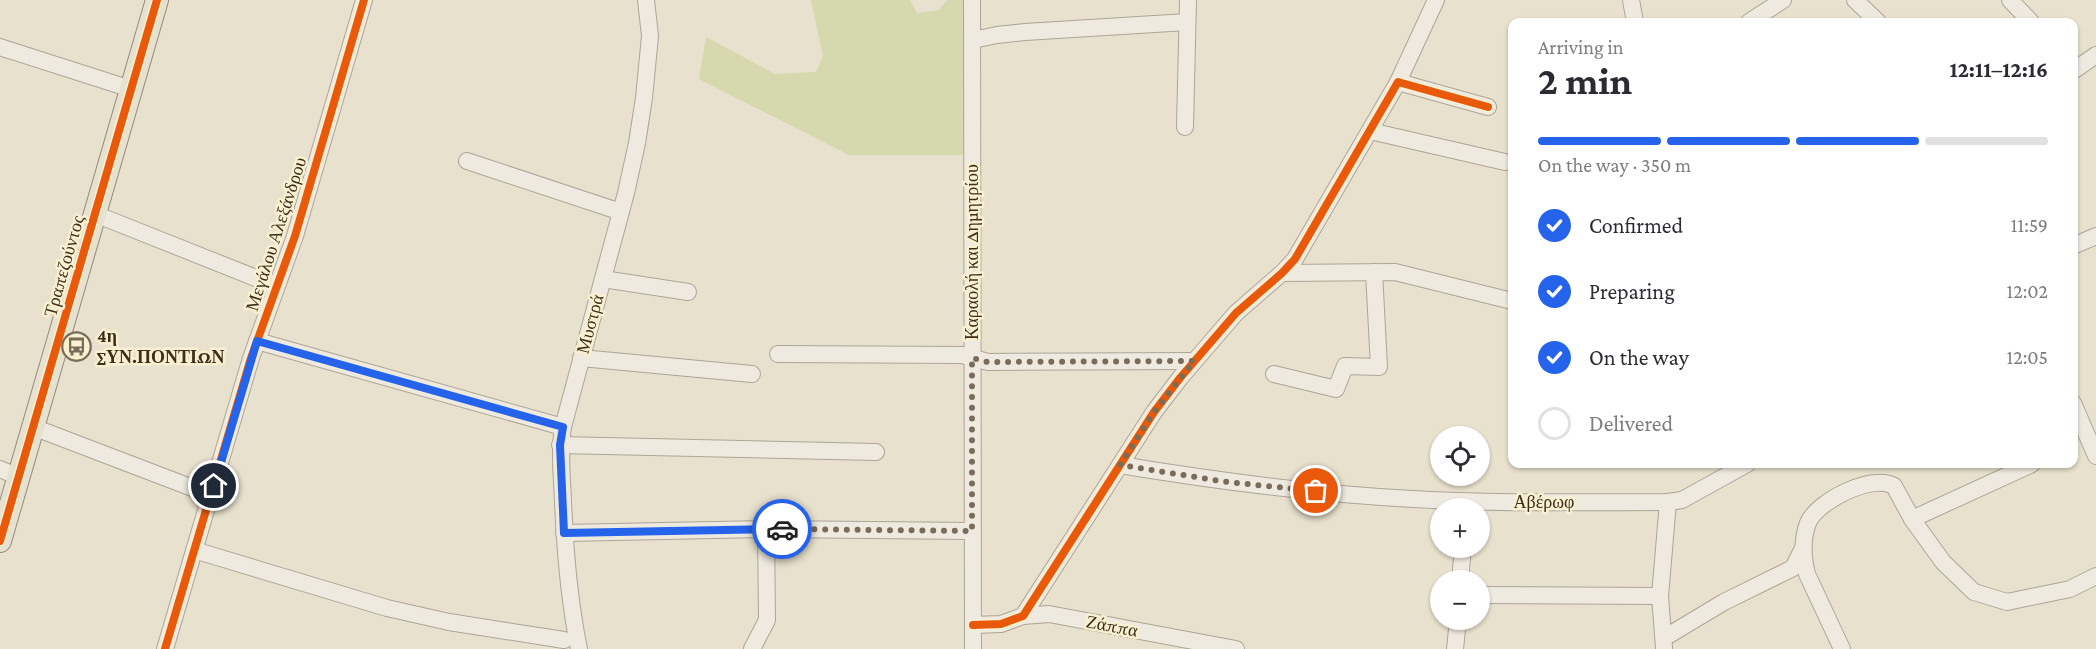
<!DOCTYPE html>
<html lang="en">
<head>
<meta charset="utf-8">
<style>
  body { margin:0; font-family:"Crimson Pro",serif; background:#f7f7f7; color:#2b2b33; height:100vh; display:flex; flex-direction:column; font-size:22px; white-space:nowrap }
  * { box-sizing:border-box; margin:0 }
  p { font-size:20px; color:#7c7c81 }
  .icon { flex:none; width:33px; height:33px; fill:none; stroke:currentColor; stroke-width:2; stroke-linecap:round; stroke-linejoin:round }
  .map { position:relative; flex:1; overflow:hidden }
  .sheet { position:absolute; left:1508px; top:18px; width:570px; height:450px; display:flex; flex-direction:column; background:#fff; border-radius:12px; box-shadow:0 2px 4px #0004 }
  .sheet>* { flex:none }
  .buttons { position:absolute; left:1430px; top:426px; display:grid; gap:12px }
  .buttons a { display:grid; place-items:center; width:60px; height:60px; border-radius:50%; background:#fff; box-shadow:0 2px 4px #0004; font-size:30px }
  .pin { position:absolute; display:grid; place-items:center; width:51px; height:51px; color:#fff; margin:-26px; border:3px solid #fff; border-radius:50%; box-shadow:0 2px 6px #0007 }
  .courier { position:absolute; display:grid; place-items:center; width:60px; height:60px; margin:-30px; border:4px solid #2563eb; border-radius:50%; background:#fff; color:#222; box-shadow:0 2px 8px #0007 }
  .headline em { font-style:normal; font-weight:700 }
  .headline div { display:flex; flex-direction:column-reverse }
  .headline { display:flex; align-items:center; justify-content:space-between; height:102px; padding:0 30px }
  h1 { font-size:39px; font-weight:700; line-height:45px }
  .bar { display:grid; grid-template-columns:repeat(4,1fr); gap:9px 6px; align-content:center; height:72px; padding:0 30px }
  .bar i { height:8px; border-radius:4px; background:#e1e1e2 }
  .bar .selected { background:#2563eb }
  .bar p { grid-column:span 4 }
  ol { padding:0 30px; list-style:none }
  li { display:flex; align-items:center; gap:18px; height:66px }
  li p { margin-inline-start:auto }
  li .icon { padding:6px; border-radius:50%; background:#2563eb; color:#fff; stroke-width:4 }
  li:last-child { color:#7c7c81 }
  li i { width:33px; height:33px; border:3px solid #e1e1e2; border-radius:50% }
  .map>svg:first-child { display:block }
  .green { fill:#d6d9ae }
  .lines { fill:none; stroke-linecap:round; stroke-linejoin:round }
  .minor-casing { stroke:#ada596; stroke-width:18 }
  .major-casing { stroke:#928b7d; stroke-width:24 }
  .minor { stroke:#efeadf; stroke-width:16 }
  .major { stroke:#e7e1d0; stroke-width:22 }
  .cycleway-casing { stroke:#f9f0d2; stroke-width:11 }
  .cycleway { stroke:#e8590c; stroke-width:8 }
  .done { stroke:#796d5a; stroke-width:6; stroke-dasharray:0 10.8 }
  .route { stroke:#2563eb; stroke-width:8 }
  .labels { text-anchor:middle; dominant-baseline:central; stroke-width:5; stroke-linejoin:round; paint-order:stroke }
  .street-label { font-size:18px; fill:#3d2e1c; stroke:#f9f0d2 }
  .poi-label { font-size:18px; font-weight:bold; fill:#3d2e1c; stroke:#f9f0d2; text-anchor:start }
</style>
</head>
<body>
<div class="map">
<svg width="2096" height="649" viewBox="0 0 2096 649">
  <rect width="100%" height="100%" fill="#e8e1cd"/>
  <path class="green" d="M 811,0 L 910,0 L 917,13 L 939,10 L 947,0 L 966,0 L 965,155 L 849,155 L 699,79 L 706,37 L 775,74 L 816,72 L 823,56 Z"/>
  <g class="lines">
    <defs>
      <g id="minor">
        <path d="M 972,0 L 973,649"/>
        <path d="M 1631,0 L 1635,22"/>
        <path d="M 1855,0 L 1878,22"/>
        <path d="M 2010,0 L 2031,22"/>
        <path d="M 1749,22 L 1783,0"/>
        <path d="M 973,40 L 997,35 L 1025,32 L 1187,22"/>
        <path d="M 0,47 L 131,89"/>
        <path d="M 2073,71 L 2096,55"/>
        <path d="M 1398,82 L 1436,0"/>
        <path d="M 1185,127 L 1188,0"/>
        <path d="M 1370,131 L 1505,162"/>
        <path d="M 467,161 L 621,212"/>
        <path d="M 95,214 L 276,286"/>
        <path d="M 2073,246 L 2096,236"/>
        <path d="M 1282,273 L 1395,272 L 1512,301"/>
        <path d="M 603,279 L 688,292"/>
        <path d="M 257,341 L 563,427"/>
        <path d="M 778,354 L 962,355 L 988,362 L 1194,361"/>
        <path d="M 581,358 L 752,374"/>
        <path d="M 1274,374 L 1336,389 L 1345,366 L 1379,367 L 1374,272"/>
        <path d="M 2073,403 L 2096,456"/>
        <path d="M 33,427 L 211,495"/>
        <path d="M 560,445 L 876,452"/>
        <path d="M 1120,465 C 1217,481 1315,494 1413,499 C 1498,504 1583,502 1668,502 L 1682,500 L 1747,464"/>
        <path d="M 0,469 L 19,477"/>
        <path d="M 1912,519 L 2032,464"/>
        <path d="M 564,533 L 766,529 L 973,531"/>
        <path d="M 194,550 L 387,608 L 449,622 L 564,640"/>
        <path d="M 1460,580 L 1463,548"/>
        <path d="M 1479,595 L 1660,596"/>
        <path d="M 1023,616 L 1049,614 L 1236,649"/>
        <path d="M 973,625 L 1001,624 L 1023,616 L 1154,412 L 1180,378 L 1236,313 L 1282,273 L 1295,259 L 1398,82 L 1488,107"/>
        <path d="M 1664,638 L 1724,602 L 1793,568 L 1803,548"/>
        <path d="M 1664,648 L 1660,596 L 1668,502"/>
        <path d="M 165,649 L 251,358 L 295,236 L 364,0"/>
        <path d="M 579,649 C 569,600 565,551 563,501 C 562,476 559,452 563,427 L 626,193 L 637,143 L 644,98 L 650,36 L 646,0"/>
        <path d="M 752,649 L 767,620 L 766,529"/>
        <path d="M 1455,649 L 1458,620"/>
        <path d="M 1842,649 L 1807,574 C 1803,558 1802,539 1808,523 C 1817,501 1873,473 1894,486 L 1912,519 L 1943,562 L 1974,592 L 2007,602 L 2070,589 L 2096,576"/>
      </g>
      <path id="major" d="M 0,541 L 157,0"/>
    </defs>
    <use href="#minor" class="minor-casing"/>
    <use href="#major" class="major-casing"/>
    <use href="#minor" class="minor"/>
    <use href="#major" class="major"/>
    <defs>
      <g id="cycleway">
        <path d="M 0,541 L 157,0"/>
        <path d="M 973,625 L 1001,624 L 1023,616 L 1154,412 L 1180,378 L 1236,313 L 1282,273 L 1295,259 L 1398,82 L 1488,107"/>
        <path d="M 165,649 L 251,358 L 295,236 L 364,0"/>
      </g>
    </defs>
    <use href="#cycleway" class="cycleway-casing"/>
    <use href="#cycleway" class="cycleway"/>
  </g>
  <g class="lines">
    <path class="done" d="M 782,529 L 972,531 L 972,358 L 988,362 L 1194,361 L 1154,412 L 1120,465 L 1227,482 L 1316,491"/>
    <path class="route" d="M 214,486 L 257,341 L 563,427 L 560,445 L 564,533 L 782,529"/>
  </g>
  <defs>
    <symbol id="bus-ring" viewBox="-11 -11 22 22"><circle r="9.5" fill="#f9f0d2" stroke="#796d5a" stroke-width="1.5"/><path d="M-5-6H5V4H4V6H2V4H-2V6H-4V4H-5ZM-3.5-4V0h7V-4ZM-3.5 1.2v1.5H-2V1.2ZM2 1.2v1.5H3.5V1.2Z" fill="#796d5a"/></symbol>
  </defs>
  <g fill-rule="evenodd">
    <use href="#bus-ring" x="60" y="330" width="33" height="33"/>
  </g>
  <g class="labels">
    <g class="street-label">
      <text transform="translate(276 234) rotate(-72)">Μεγάλου Αλεξάνδρου</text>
      <text transform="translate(972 252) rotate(-90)">Καραολή και Δημητρίου</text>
      <text transform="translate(64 266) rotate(-74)">Τραπεζούντος</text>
      <text transform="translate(590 324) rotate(-75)">Μυστρά</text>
      <text x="1544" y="502">Αβέρωφ</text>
      <text transform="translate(1112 626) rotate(11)">Ζάππα</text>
    </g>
    <g class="poi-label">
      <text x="97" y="336">4η<tspan x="97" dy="21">ΣΥΝ.ΠΟΝΤΙΩΝ</tspan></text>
    </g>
  </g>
</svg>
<div class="buttons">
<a><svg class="icon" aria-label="locate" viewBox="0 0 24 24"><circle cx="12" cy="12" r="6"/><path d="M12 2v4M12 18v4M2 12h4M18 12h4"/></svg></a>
<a>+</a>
<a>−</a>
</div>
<div class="pin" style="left:1316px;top:491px;background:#ea580c"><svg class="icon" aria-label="bag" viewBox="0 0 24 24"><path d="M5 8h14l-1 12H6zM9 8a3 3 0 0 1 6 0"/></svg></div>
<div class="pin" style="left:214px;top:486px;background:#1f2937"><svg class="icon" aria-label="home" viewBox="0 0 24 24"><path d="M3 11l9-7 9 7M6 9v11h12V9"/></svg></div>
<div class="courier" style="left:782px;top:529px"><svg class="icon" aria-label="car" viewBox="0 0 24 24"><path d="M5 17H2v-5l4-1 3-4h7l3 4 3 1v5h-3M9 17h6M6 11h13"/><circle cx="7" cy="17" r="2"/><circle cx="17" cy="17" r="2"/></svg></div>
<section class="sheet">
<div class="headline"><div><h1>2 min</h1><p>Arriving in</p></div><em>12:11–12:16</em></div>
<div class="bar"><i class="selected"></i><i class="selected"></i><i class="selected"></i><i></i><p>On the way · 350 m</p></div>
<ol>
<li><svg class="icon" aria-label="check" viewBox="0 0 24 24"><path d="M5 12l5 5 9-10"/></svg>Confirmed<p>11:59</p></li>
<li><svg class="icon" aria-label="check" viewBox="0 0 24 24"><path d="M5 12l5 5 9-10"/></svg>Preparing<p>12:02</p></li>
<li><svg class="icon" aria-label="check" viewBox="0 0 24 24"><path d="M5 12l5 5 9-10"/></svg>On the way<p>12:05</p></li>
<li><i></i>Delivered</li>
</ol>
</section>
</div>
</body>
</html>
